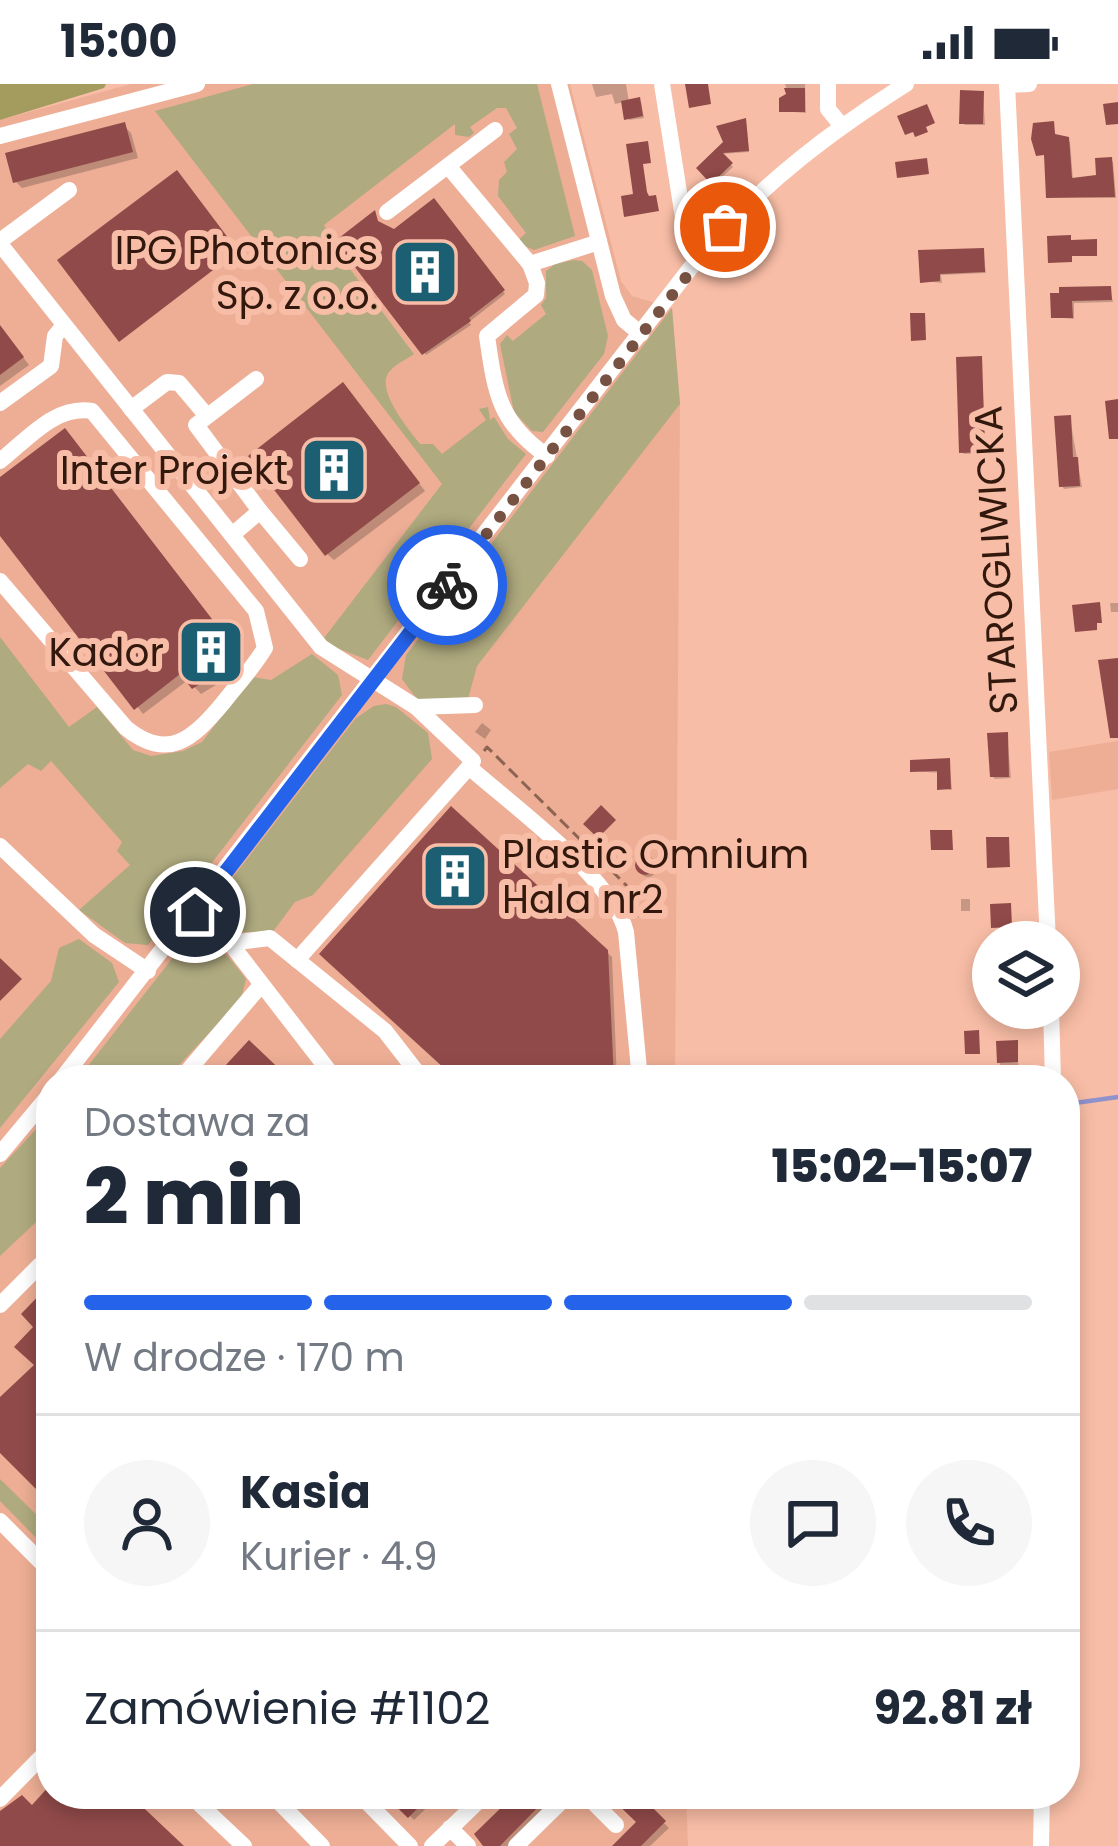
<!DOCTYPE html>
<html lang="pl">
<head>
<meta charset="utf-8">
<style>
  body { margin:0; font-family:Poppins,sans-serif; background:#f6f6f7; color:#1f2937; height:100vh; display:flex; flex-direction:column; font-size:45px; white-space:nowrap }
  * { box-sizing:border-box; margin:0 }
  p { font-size:39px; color:#747a83 }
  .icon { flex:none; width:66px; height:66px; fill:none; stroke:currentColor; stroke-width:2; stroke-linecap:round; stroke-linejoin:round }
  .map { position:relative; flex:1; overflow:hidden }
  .sheet { position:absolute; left:36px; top:981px; width:1044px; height:744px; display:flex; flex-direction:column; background:#fff; border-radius:48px; box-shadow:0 6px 18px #0003 }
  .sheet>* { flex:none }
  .buttons { position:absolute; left:972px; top:837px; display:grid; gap:24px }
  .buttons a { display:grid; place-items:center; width:108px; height:108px; border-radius:50%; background:#fff; box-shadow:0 6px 18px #0003; font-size:60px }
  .pin { position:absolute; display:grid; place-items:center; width:102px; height:102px; color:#fff; margin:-51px; border:6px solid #fff; border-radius:50%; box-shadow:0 3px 12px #0007 }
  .courier { position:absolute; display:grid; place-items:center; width:120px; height:120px; margin:-60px; border:9px solid #2563eb; border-radius:50%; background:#fff; color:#222; box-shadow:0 3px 15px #0007 }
  .overview em { font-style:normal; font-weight:800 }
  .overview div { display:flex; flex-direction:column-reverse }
  .overview { display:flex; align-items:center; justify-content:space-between; height:204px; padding:0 48px }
  h1 { font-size:78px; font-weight:800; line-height:90px }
  .bar { display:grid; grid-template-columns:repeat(4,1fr); gap:18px 12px; align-content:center; height:144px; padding:0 48px }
  .bar i { height:15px; border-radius:9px; background:#e0e1e3 }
  .bar .current { background:#2563eb }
  .bar p { grid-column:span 4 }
  .line { display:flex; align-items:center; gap:30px; padding:0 48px; border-top:3px solid #e0e1e3 }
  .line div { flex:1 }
  .round { display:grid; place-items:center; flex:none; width:126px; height:126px; border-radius:63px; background:#f6f6f7 }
  .status { display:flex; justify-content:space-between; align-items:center; height:84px; padding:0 60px; background:#fff; direction:ltr }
  .status svg { height:33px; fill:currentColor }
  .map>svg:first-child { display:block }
  .built { fill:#edae95 }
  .green { fill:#afaa7f }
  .forest { fill:#a49c5e }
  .shadow { fill:#0003 }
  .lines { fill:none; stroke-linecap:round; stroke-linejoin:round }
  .stream { stroke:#8f92cb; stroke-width:4.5 }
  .building { fill:#904a49 }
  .path { stroke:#8d6453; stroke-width:3; stroke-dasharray:12 6; stroke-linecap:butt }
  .minor { stroke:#fff; stroke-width:16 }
  .done { stroke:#775243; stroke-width:12; stroke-dasharray:0 21.6 }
  .route { stroke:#2563eb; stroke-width:15 }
  .labels { text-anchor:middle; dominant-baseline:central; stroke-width:12; stroke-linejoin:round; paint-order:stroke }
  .poi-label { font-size:39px; fill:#32180d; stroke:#f8bda6; text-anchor:end }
  .street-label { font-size:39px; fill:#32180d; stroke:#f8bda6 }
</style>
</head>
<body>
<div class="status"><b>15:00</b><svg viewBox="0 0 49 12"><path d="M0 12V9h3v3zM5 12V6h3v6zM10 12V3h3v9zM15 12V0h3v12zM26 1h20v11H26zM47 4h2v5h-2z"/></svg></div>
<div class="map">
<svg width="1118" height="1762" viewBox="0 0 1118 1762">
  <rect width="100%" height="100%" fill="#f8bda6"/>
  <g class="built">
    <path d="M 131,0 L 570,0 L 621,197 L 632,212 L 672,224 L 680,320 L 675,996 L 51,996 L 51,1710 L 686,1710 L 688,1762 L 0,1762 L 0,36 Z"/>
    <path d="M 1118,657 L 1118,705 L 1052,716 L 1049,668 Z"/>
  </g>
  <g class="green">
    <path d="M 253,0 L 537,0 L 575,152 L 534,166 L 516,158 L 526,149 L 498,112 L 499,96 L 507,88 L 504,78 L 517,65 L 509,50 L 517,44 L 506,24 L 497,24 L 470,43 L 474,49 L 469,53 L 455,51 L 455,40 L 324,141 L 350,185 L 414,270 C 407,275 394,281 389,288 C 375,306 409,346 420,360 L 433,360 L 442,370 L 486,336 L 479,325 L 488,323 L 490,336 L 494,333 L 508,355 L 526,370 L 368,576 L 334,563 L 324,554 L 442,400 L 155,27 Z"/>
    <path d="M 574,176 L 582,177 L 592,186 L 608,252 L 604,270 L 543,348 L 532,347 L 514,328 L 500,260 L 507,251 L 513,257 L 546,230 L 541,221 L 546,214 L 546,187 L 555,180 Z"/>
    <path d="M 672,224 L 680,320 L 477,582 L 468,615 L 417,615 L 402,595 L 406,571 Z"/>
    <path d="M 0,553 L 69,643 L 97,623 L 133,666 L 151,672 L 183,667 L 202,658 L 252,593 L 271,596 L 312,570 L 338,591 L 342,611 L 148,861 L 125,859 L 79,826 L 130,781 L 117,767 L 122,758 L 51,677 L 41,687 L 28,680 L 0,704 Z"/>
    <path d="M 386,620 L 396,623 L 428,649 L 432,675 L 313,811 L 295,818 L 272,849 C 243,848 216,851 217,814 L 356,634 L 374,622 Z"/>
    <path d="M 79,855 L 112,879 L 119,898 L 0,1044 L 0,955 L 51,897 L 59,864 Z"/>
    <path d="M 193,858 C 221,860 230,874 246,895 L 241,915 L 165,996 L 77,996 L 182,862 Z"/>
    <path d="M 51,1029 L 51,1124 L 0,1172 L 0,1084 Z"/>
    <path d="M 0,1395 L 51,1445 L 51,1469 L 0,1417 Z"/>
  </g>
  <path class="forest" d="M 0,0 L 106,0 L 104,4 L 0,36 Z"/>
  <g class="shadow">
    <path d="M 592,0 L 626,0 L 629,18 L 641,18 L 644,34 L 629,36 L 624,18 L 615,20 L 612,10 L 596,13 Z"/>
    <path d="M 785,0 L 805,0 L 806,29 L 782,27 L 789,12 Z"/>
    <path d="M 983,10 L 985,41 L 965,41 L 962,38 Z"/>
    <path d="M 746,37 L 749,68 L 720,70 L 733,83 L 715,99 L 700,84 Z"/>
    <path d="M 1053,40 L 1056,53 L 1070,58 L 1073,96 L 1100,93 L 1111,76 L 1113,78 L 1116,114 L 1049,113 L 1047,72 L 1039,70 Z"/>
    <path d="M 124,42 L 131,49 L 138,74 L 22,104 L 15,97 Z"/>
    <path d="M 434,118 L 505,210 L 469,238 L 471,241 L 426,271 L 339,157 L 379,141 L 394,149 Z"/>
    <path d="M 983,167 L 986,189 L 941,191 L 942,199 L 923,197 Z"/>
    <path d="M 1110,205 L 1113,218 L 1074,219 L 1074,235 L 1054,233 L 1053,212 Z"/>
    <path d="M 0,243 L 29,281 L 0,302 Z"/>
    <path d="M 981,275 L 986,369 L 964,370 L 962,368 Z"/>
    <path d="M 349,309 L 425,407 L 334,476 L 327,470 Z"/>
    <path d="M 1070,334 L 1082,403 L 1064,405 L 1062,402 Z"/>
    <path d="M 71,354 L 238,571 L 236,583 L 229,593 L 201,610 L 188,596 L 143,630 L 0,447 L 0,397 Z"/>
    <path d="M 1110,519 L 1118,519 L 1118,528 L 1111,528 Z"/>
    <path d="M 482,639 L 491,646 L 485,655 L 475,648 Z"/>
    <path d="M 1007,651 L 1011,694 L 995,695 L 992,692 Z"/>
    <path d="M 949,677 L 952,706 L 940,704 L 940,689 L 913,687 Z"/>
    <path d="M 452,726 L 612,873 L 617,996 L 460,996 Z"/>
    <circle cx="648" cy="785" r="8"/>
    <rect x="961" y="815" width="9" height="12"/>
    <path d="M 1016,959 L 1020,996 L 1001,996 L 999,960 Z"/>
    <path d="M 388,1710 L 441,1710 L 414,1736 Z"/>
    <path d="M 520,1710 L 562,1710 L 509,1762 L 483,1762 Z"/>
    <path d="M 612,1710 L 635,1710 L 669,1744 L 650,1762 L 618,1762 L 640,1738 Z"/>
  </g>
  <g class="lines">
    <path class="stream" d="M 1068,1020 L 1118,1013"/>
  </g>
  <g class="building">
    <path d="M 685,0 L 708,0 L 711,20 L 689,24 Z"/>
    <path d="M 784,4 L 805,4 L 805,28 L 779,28 L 779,14 L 786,10 Z"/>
    <path d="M 960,6 L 984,7 L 983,40 L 959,40 Z"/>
    <path d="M 640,13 L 643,32 L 624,36 L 621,17 Z"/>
    <path d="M 1118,18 L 1118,40 L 1106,41 L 1103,20 Z"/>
    <path d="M 927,20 L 935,39 L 926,43 L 928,48 L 915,53 L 913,48 L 905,51 L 897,32 Z"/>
    <path d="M 746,34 L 749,67 L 723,69 L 733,79 L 711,100 L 696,84 L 723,58 L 716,42 Z"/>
    <path d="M 1054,37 L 1055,50 L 1069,53 L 1072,94 L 1096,91 L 1095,74 L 1112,73 L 1115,113 L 1046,114 L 1044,71 L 1036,72 L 1031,55 L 1033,39 Z"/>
    <path d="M 125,38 L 133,68 L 13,99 L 5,69 Z"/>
    <path d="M 648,57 L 651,79 L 643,80 L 647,108 L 649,112 L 656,111 L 659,127 L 624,133 L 621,112 L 633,110 L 626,60 Z"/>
    <path d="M 927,74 L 929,90 L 897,94 L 895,78 Z"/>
    <path d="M 177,86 L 238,167 L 119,258 L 57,176 Z"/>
    <path d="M 434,114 L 505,206 L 469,234 L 471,237 L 422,271 L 335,157 L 375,126 L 378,137 L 394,145 Z"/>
    <path d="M 1071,151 L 1071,156 L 1097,155 L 1097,172 L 1072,172 L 1072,178 L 1048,179 L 1047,152 Z"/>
    <path d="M 984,164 L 985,188 L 940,190 L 940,197 L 920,199 L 918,166 Z"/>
    <path d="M 1111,202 L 1112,216 L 1072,217 L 1073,234 L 1051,234 L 1050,209 L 1059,209 L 1059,203 Z"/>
    <path d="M 910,229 L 925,229 L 926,256 L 911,257 Z"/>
    <path d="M 0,241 L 24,273 L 0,291 Z"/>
    <path d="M 982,272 L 985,368 L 959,369 L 956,273 Z"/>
    <path d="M 343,298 L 420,399 L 325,472 L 248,372 Z"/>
    <path d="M 1118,315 L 1118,355 L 1109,355 L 1105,317 Z"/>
    <path d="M 1071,331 L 1073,373 L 1078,373 L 1080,402 L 1059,403 L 1054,332 Z"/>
    <path d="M 65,344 L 232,561 L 230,576 L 222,586 L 192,605 L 180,590 L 134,626 L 0,452 L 0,393 Z"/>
    <path d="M 1100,518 L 1102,539 L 1097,539 L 1097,546 L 1075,548 L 1072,521 Z"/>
    <path d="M 1118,574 L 1118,654 L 1110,654 L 1098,576 Z"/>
    <path d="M 1008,648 L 1009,693 L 990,693 L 987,649 Z"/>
    <path d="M 950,674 L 951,705 L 937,706 L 937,687 L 910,688 L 910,676 Z"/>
    <path d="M 601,721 L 616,736 L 598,754 L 583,740 Z"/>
    <path d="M 451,722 L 608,866 L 614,996 L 457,996 L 319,870 Z"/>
    <path d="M 930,746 L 952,746 L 953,766 L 931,766 Z"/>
    <path d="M 986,753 L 1009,753 L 1010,783 L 987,784 Z"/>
    <circle cx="645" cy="781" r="10"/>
    <path d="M 1011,819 L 1012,843 L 991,844 L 990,820 Z"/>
    <path d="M 0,874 L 22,895 L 0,917 Z"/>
    <path d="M 979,946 L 980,970 L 965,970 L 964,947 Z"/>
    <path d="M 249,956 L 291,996 L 212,996 Z"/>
    <path d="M 1018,956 L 1018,978 L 997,979 L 996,957 Z"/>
    <path d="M 51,1199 L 51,1420 L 0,1369 L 0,1313 L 34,1281 L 14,1263 L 33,1243 L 21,1230 Z"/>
    <path d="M 51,1700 L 51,1710 L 129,1710 L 184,1762 L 0,1762 L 0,1727 L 22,1711 L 32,1721 Z"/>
    <path d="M 383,1710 L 432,1710 L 408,1734 Z"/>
    <path d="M 515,1710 L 551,1710 L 500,1762 L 483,1762 L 474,1750 Z"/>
    <path d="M 607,1710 L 639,1710 L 666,1737 L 641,1762 L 612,1762 L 636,1738 Z"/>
  </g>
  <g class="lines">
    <path class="path" d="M 484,667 L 487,663 L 629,804 L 637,816 L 639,833"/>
    <g class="minor">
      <path d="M 559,0 L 613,212 L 624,236 L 641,250"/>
      <path d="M 662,0 L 684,140 L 688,151 L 706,164"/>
      <path d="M 828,0 L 828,25 L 841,41"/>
      <path d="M 1007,0 L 1048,858"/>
      <path d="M 1007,1 L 1029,0"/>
      <path d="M 0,52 L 197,0"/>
      <path d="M 448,82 L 530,180 L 599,158"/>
      <path d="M 387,128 L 495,46"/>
      <path d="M 0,157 L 69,106"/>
      <path d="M 0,160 L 321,563 L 416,623 L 473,677 L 469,683 C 513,722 613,794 626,848 L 640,996"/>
      <path d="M 530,180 L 537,199 L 536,211 L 487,252 C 495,307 498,338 547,372"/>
      <path d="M 256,295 L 196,341 L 260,427"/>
      <path d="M 0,319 L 51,282 L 55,252 L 64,241"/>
      <path d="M 131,325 L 167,298 L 179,299 L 207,332"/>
      <path d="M 0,377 C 28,355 55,321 92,327 L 256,527 L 265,564 C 253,584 237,601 223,619 C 193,655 168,678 126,644 L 0,497"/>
      <path d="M 232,451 L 260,427 L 300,475"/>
      <path d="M 416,623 L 475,621"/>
      <path d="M 0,762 L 94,851 L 148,887"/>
      <path d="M 195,828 L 230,859 L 336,996"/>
      <path d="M 230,859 L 270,854 L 385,947 L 423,996"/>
      <path d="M 297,876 L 469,683"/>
      <path d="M 1051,924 L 1053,996"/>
      <path d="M 61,996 L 706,164 C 766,97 830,48 906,0"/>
      <path d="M 180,996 L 261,901"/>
      <path d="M 0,1070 L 51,1009"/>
      <path d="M 0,1221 L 51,1170"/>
      <path d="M 0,1437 L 51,1488"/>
      <path d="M 189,1710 L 244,1762"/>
      <path d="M 271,1710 L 322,1762"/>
      <path d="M 359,1710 L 410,1762"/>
      <path d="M 585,1710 L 616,1741"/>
      <path d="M 0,1715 L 51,1663"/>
      <path d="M 450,1744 L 468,1762"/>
      <path d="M 432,1762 L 486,1710"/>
      <path d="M 516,1762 L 569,1710"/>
      <path d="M 1041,1762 L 1042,1710"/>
    </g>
  </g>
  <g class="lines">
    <path class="done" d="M 447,501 L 725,143"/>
    <path class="route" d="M 195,828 L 447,501"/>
  </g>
  <defs>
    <symbol id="building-square" viewBox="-11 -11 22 22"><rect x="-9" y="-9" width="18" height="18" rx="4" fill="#1c5f72" stroke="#f8bda6"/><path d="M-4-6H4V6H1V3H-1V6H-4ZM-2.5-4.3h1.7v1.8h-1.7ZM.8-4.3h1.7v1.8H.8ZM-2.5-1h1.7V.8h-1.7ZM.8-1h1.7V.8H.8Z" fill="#fff"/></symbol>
  </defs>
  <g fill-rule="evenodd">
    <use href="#building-square" x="387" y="150" width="76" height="76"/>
    <use href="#building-square" x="296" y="348" width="76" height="76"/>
    <use href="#building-square" x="173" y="530" width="76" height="76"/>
    <use href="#building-square" x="417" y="754" width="76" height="76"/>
  </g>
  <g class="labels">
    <g class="poi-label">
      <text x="378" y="166">IPG Photonics<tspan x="378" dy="45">Sp. z o.o.</tspan></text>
      <text x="288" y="386">Inter Projekt</text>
      <text x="164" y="568">Kador</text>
      <text x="502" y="770" text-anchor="start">Plastic Omnium<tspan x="502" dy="45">Hala nr2</tspan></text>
    </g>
    <g class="street-label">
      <text transform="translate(996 476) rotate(-93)">STAROGLIWICKA</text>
    </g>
  </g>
</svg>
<div class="buttons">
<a><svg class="icon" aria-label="layers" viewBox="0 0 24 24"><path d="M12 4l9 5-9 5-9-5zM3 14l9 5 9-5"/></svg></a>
</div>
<div class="pin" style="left:725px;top:143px;background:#ea580c"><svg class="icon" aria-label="bag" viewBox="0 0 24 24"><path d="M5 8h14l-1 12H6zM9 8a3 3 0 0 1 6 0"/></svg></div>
<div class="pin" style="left:195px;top:828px;background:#1f2937"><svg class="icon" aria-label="home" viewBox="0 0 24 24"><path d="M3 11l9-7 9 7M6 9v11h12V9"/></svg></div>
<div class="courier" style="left:447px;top:501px"><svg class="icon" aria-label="bike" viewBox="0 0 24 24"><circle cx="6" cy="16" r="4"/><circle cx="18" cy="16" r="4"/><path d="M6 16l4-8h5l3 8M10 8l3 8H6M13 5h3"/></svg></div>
<section class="sheet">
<div class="overview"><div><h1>2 min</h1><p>Dostawa za</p></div><em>15:02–15:07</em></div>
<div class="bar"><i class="current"></i><i class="current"></i><i class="current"></i><i></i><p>W drodze · 170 m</p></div>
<div class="line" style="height:216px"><a class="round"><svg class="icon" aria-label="person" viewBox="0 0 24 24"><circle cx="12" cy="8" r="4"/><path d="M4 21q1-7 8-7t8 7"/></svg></a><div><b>Kasia</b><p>Kurier · 4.9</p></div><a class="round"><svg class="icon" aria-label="chat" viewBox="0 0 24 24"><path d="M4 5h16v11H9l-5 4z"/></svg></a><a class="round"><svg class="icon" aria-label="phone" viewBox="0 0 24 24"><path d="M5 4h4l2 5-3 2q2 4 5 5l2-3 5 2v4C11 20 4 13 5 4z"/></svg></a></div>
<div class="line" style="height:156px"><div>Zamówienie #1102</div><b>92.81 zł</b></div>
</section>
</div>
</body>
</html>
